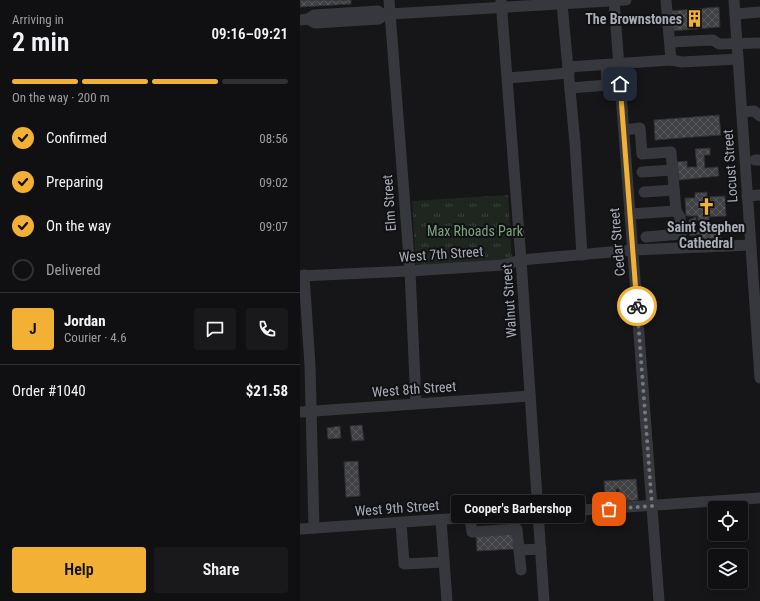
<!DOCTYPE html>
<html lang="en">
<head>
<meta charset="utf-8">
<style>
  body { margin:0; font-family:"Roboto Condensed",sans-serif; background:#19191b; color:#f1f3f6; height:100vh; display:flex; flex-direction:column; font-size:15px; white-space:nowrap }
  * { box-sizing:border-box; margin:0 }
  p { font-size:13px; color:#9c9d9f }
  .icon { flex:none; width:22px; height:22px; fill:none; stroke:currentColor; stroke-width:2; stroke-linecap:round; stroke-linejoin:round }
  .map { position:relative; flex:1; overflow:hidden }
  .panel { display:flex; flex-direction:column; background:#101012; width:300px }
  .panel>* { flex:none }
  .buttons { position:absolute; left:408px; top:501px; display:grid; gap:8px }
  .buttons a { display:grid; place-items:center; width:40px; height:40px; border-radius:4px; background:#101012; box-shadow:0 2px 10px #0003,0 0 0 1px #303032; font-size:20px }
  .pin { position:absolute; display:grid; place-items:center; width:34px; height:34px; color:#fff; margin:-17px; border-radius:8px; box-shadow:0 2px 6px #0006 }
  .courier { position:absolute; display:grid; place-items:center; width:40px; height:40px; margin:-20px; border:3px solid #f2b134; border-radius:50%; background:#fff; color:#222; box-shadow:0 1px 5px #0007 }
  .bubble { position:absolute; height:28px; border-radius:4px; background:#101012; box-shadow:0 2px 10px #0003,0 0 0 1px #303032; font-size:13px; font-weight:600; line-height:28px; text-align:center }
  .overview em { font-style:normal; font-weight:600 }
  .overview div { display:flex; flex-direction:column-reverse }
  .overview { display:flex; align-items:center; justify-content:space-between; height:68px; padding:0 12px }
  h1 { font-size:26px; font-weight:600; line-height:30px }
  .bar { display:grid; grid-template-columns:repeat(4,1fr); gap:6px 4px; align-content:center; height:48px; padding:0 12px }
  .bar i { height:5px; border-radius:3px; background:#303032 }
  .bar .selected { background:#f2b134 }
  .bar p { grid-column:span 4 }
  .line { display:flex; align-items:center; gap:10px; padding:0 12px; border-top:1px solid #303032 }
  .line div { flex:1 }
  .round { display:grid; place-items:center; flex:none; width:42px; height:42px; border-radius:4px; background:#19191b }
  ol { padding:0 12px; list-style:none }
  li { display:flex; align-items:center; gap:12px; height:44px }
  li p { margin-inline-start:auto }
  li .icon { padding:4px; border-radius:50%; background:#f2b134; color:#111; stroke-width:4 }
  li:last-child { color:#9c9d9f }
  li i { width:22px; height:22px; border:2px solid #303032; border-radius:50% }
  .primary-button { display:flex; gap:8px; margin-top:auto; padding:8px 12px }
  .primary-button a { flex:1; height:46px; border-radius:4px; background:#f2b134; color:#111; font-size:16px; font-weight:600; line-height:46px; text-align:center }
  .primary-button a+a { background:#19191b; color:#f1f3f6 }
  main { display:flex; flex:1; min-height:0 }
  .map>svg:first-child { display:block }
  .park { fill:url(#park-tufts) }
  .building { fill:url(#building-cross-hatch); stroke:#303034 }
  .lines { fill:none; stroke-linecap:round; stroke-linejoin:round }
  .minor { stroke:#37383d; stroke-width:11 }
  .done { stroke:#757880; stroke-width:4; stroke-dasharray:0 7.2 }
  .route { stroke:#f2b134; stroke-width:5 }
  .labels { text-anchor:middle; dominant-baseline:central; stroke-width:4; stroke-linejoin:round; paint-order:stroke }
  .poi-label { font-size:14px; font-weight:bold; fill:#a8adb8; stroke:#111113; text-anchor:end }
  .street-label { font-size:14px; fill:#a8adb8; stroke:#111113 }
  .park-label { font-size:14px; fill:#7fa381; stroke:#111113 }
</style>
</head>
<body>
<main>
<section class="panel">
<div class="overview"><div><h1>2 min</h1><p>Arriving in</p></div><em>09:16–09:21</em></div>
<div class="bar"><i class="selected"></i><i class="selected"></i><i class="selected"></i><i></i><p>On the way · 200 m</p></div>
<ol>
<li><svg class="icon" aria-label="check" viewBox="0 0 24 24"><path d="M5 12l5 5 9-10"/></svg>Confirmed<p>08:56</p></li>
<li><svg class="icon" aria-label="check" viewBox="0 0 24 24"><path d="M5 12l5 5 9-10"/></svg>Preparing<p>09:02</p></li>
<li><svg class="icon" aria-label="check" viewBox="0 0 24 24"><path d="M5 12l5 5 9-10"/></svg>On the way<p>09:07</p></li>
<li><i></i>Delivered</li>
</ol>
<div class="line" style="height:72px"><b class="round" style="background:#f2b134;color:#111">J</b><div><b>Jordan</b><p>Courier · 4.6</p></div><a class="round"><svg class="icon" aria-label="chat" viewBox="0 0 24 24"><path d="M4 5h16v11H9l-5 4z"/></svg></a><a class="round"><svg class="icon" aria-label="phone" viewBox="0 0 24 24"><path d="M5 4h4l2 5-3 2q2 4 5 5l2-3 5 2v4C11 20 4 13 5 4z"/></svg></a></div>
<div class="line" style="height:52px"><div>Order #1040</div><b>$21.58</b></div>
<div class="primary-button"><a>Help</a><a>Share</a></div>
</section>
<div class="map">
<svg width="460" height="601" viewBox="0 0 460 601">
  <defs>
    <pattern id="park-tufts" width="24" height="20" patternUnits="userSpaceOnUse"><rect width="24" height="20" fill="#1e261f"/><path d="M3 7l-1-3M5 7V3M7 7l1-3M15 17l-1-3M17 17v-4M19 17l1-3" fill="none" stroke="#3c433d"/></pattern>
    <pattern id="building-cross-hatch" width="8" height="8" patternUnits="userSpaceOnUse"><rect width="8" height="8" fill="#404145"/><path d="M0 0l8 8M0 8l8-8" fill="none" stroke="#595a5e"/></pattern>
  </defs>
  <rect width="100%" height="100%" fill="#161618"/>
  <path class="park" d="M 208,195 L 212,262 L 116,268 L 112,201 Z"/>
  <g class="building">
    <path d="M 0,0 L 51,0 L 51,4 L 0,7 Z"/>
    <path d="M 419,7 L 420,27 L 371,31 L 370,11 Z"/>
    <path d="M 419,115 L 421,135 L 355,140 L 354,120 Z"/>
    <path d="M 410,148 L 410,155 L 404,155 L 405,168 L 418,167 L 419,176 L 379,180 L 377,162 L 387,161 L 387,167 L 397,167 L 395,149 Z"/>
    <path d="M 407,192 L 407,197 L 425,196 L 426,216 L 409,217 L 409,220 L 398,221 L 398,216 L 386,216 L 385,198 L 395,198 L 395,193 Z"/>
    <path d="M 396,217 L 396,230 L 400,230 L 400,226 L 420,225 L 421,239 L 401,240 L 401,234 L 390,236 L 389,220 Z"/>
    <path d="M 62,425 L 64,440 L 52,441 L 50,426 Z"/>
    <path d="M 40,426 L 41,438 L 28,439 L 27,428 Z"/>
    <path d="M 58,461 L 60,496 L 46,497 L 44,462 Z"/>
    <path d="M 336,479 L 338,500 L 318,502 L 319,489 L 316,489 L 317,498 L 305,499 L 304,481 Z"/>
    <path d="M 213,534 L 214,549 L 177,551 L 176,536 Z"/>
  </g>
  <g class="lines">
    <g class="minor">
      <path d="M 89,0 L 110,271 L 116,403"/>
      <path d="M 201,0 L 221,260 L 244,601"/>
      <path d="M 314,0 L 359,601"/>
      <path d="M 366,0 L 371,60"/>
      <path d="M 434,0 L 460,378"/>
      <path d="M 262,4 L 275,143 L 282,255"/>
      <path d="M 435,14 L 460,12"/>
      <path d="M 8,19 L 15,23 L 79,19 L 84,15 L 90,14 L 326,0"/>
      <path d="M 0,20 L 8,19 L 14,15 L 78,11 L 84,15"/>
      <path d="M 370,42 L 413,40 L 419,44 L 460,43"/>
      <path d="M 306,65 L 307,85"/>
      <path d="M 268,67 L 371,60 L 382,62 L 438,59"/>
      <path d="M 208,78 L 269,73"/>
      <path d="M 270,88 L 320,84"/>
      <path d="M 442,112 L 454,111 L 460,116"/>
      <path d="M 324,130 L 340,128 L 342,154 L 371,152 L 376,211 L 330,214"/>
      <path d="M 455,160 L 460,160"/>
      <path d="M 342,172 L 372,170"/>
      <path d="M 344,192 L 374,190"/>
      <path d="M 447,196 L 460,195"/>
      <path d="M 346,237 L 381,234 L 380,217 L 376,211"/>
      <path d="M 4,275 L 10,365 L 14,528"/>
      <path d="M 0,276 L 110,271 L 203,265 L 221,260 L 333,250 L 451,245"/>
      <path d="M 0,412 L 230,396"/>
      <path d="M 170,518 L 172,532 L 217,529 L 219,550 L 241,549"/>
      <path d="M 141,520 L 147,601"/>
      <path d="M 101,523 L 104,564 L 144,562"/>
      <path d="M 0,529 L 460,498"/>
      <path d="M 219,550 L 221,570"/>
    </g>
  </g>
  <g class="lines">
    <path class="done" d="M 309,509 L 352,506 L 337,306"/>
    <path class="route" d="M 320,84 L 337,306"/>
  </g>
  <defs>
    <symbol id="building-bare" viewBox="-9 -9 18 18"><path d="M-4-6H4V6H1V3H-1V6H-4ZM-2.5-4.3h1.7v1.8h-1.7ZM.8-4.3h1.7v1.8H.8ZM-2.5-1h1.7V.8h-1.7ZM.8-1h1.7V.8H.8Z" fill="#f2b134" stroke="#111113" stroke-width="2.5" paint-order="stroke"/></symbol>
    <symbol id="church-bare" viewBox="-9 -9 18 18"><path d="M-1.2-6h2.4v3.5h3.3v2.4h-3.3V6h-2.4V-.1h-3.3v-2.4h3.3Z" fill="#f2b134" stroke="#111113" stroke-width="2.5" paint-order="stroke"/></symbol>
  </defs>
  <g fill-rule="evenodd">
    <use href="#building-bare" x="382" y="6" width="25" height="25"/>
    <use href="#church-bare" x="394" y="194" width="25" height="25"/>
  </g>
  <g class="labels">
    <g class="poi-label">
      <text x="382" y="19">The Brownstones</text>
      <text x="406" y="227" text-anchor="middle">Saint Stephen<tspan x="406" dy="16">Cathedral</tspan></text>
    </g>
    <g class="street-label">
      <text transform="translate(430 166) rotate(-94)">Locust Street</text>
      <text transform="translate(89 203) rotate(-94)">Elm Street</text>
      <text transform="translate(317 242) rotate(-95)">Cedar Street</text>
      <text transform="translate(141 254) rotate(-4)">West 7th Street</text>
      <text transform="translate(209 301) rotate(-94)">Walnut Street</text>
      <text transform="translate(114 389) rotate(-4)">West 8th Street</text>
      <text transform="translate(97 508) rotate(-4)">West 9th Street</text>
    </g>
    <g class="park-label">
      <text x="175" y="231">Max Rhoads Park</text>
    </g>
  </g>
</svg>
<div class="buttons">
<a><svg class="icon" aria-label="locate" viewBox="0 0 24 24"><circle cx="12" cy="12" r="6"/><path d="M12 2v4M12 18v4M2 12h4M18 12h4"/></svg></a>
<a><svg class="icon" aria-label="layers" viewBox="0 0 24 24"><path d="M12 4l9 5-9 5-9-5zM3 14l9 5 9-5"/></svg></a>
</div>
<div class="pin" style="left:309px;top:509px;background:#ea580c"><svg class="icon" aria-label="bag" viewBox="0 0 24 24"><path d="M5 8h14l-1 12H6zM9 8a3 3 0 0 1 6 0"/></svg></div>
<div class="pin" style="left:320px;top:84px;background:#1f2937"><svg class="icon" aria-label="home" viewBox="0 0 24 24"><path d="M3 11l9-7 9 7M6 9v11h12V9"/></svg></div>
<div class="courier" style="left:337px;top:306px"><svg class="icon" aria-label="bike" viewBox="0 0 24 24"><circle cx="6" cy="16" r="4"/><circle cx="18" cy="16" r="4"/><path d="M6 16l4-8h5l3 8M10 8l3 8H6M13 5h3"/></svg></div>
<div class="bubble" style="left:151px;top:495px;width:134px">Cooper's Barbershop</div>
</div>
</main>
</body>
</html>
